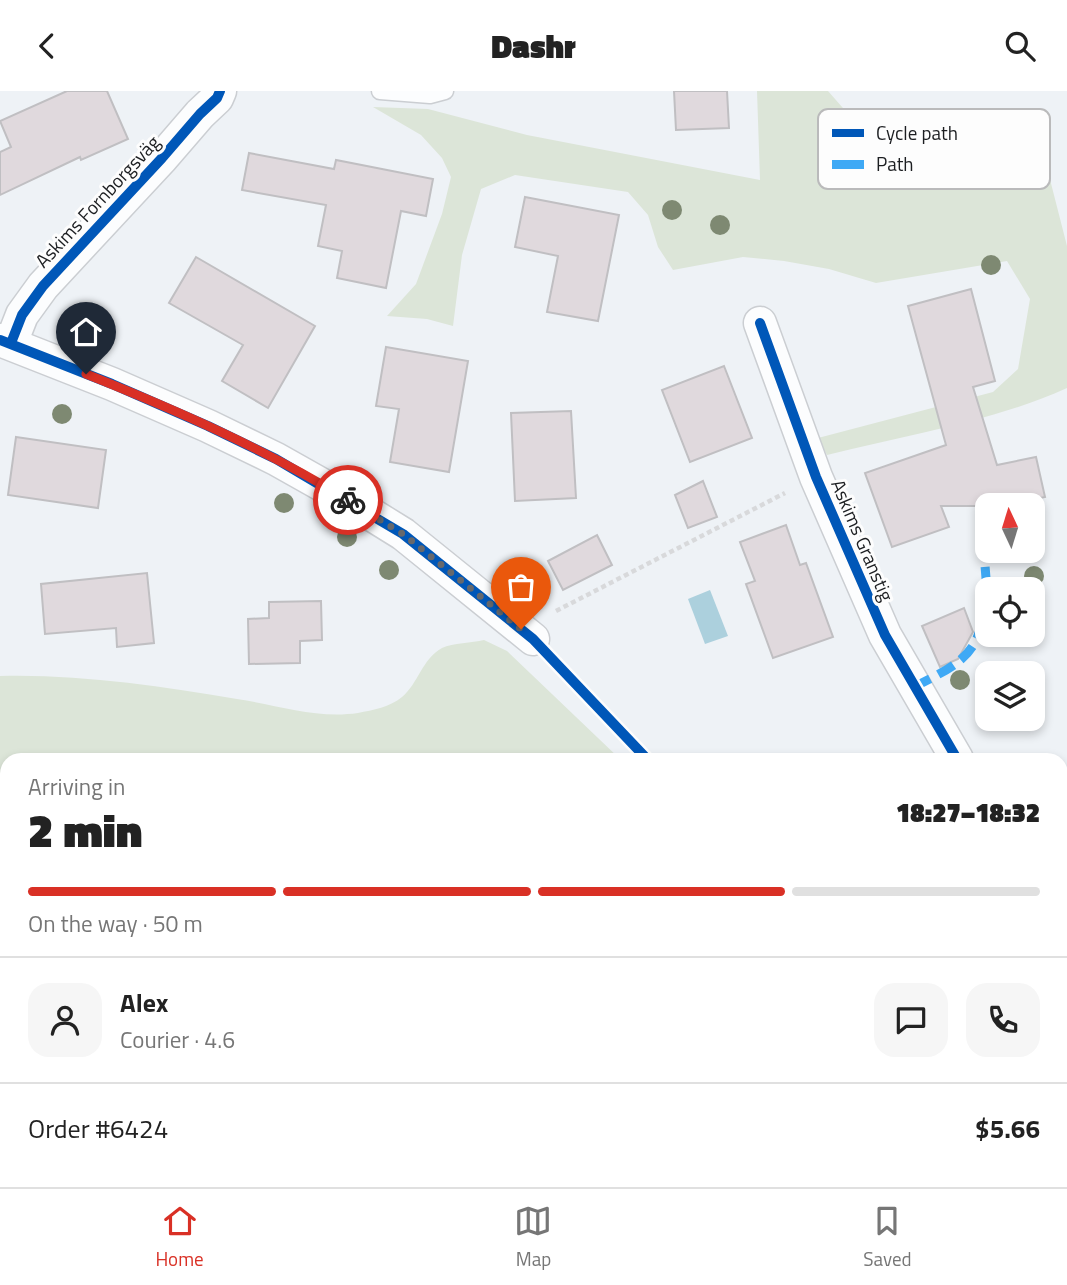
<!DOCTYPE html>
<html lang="en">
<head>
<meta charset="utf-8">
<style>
  body { margin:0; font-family:"Titillium Web",sans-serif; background:#f6f6f6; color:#222; height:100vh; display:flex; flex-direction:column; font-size:26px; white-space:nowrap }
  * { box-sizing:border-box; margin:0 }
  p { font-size:23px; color:#767676 }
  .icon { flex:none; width:38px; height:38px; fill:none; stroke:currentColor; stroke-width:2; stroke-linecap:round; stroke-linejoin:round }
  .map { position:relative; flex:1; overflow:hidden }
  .side { position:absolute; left:0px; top:662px; width:1068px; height:436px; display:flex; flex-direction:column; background:#fff; border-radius:21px 21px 0 0; box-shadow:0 4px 10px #0003 }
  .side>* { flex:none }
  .needle { width:46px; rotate:356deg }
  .controls { position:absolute; left:975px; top:402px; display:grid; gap:14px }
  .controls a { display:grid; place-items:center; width:70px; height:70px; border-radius:14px; background:#fff; box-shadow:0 4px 10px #0003; font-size:35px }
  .pin { position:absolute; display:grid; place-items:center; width:60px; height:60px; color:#fff; margin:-72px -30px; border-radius:50% 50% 50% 0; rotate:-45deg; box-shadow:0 0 7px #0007 }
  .pin .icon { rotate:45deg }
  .courier { position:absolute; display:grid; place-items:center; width:70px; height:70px; margin:-35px; border:5px solid #d93025; border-radius:50%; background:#fff; color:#222; box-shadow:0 2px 9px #0007 }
  .head em { font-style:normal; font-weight:800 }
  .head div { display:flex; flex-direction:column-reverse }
  .head { display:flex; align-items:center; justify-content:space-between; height:119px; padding:0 28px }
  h1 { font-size:46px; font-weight:800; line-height:52px }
  .bar { display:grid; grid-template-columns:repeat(4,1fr); gap:10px 7px; align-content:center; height:84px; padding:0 28px }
  .bar i { height:9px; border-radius:5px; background:#e0e0e0 }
  .bar .selected { background:#d93025 }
  .bar p { grid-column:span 4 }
  .line { display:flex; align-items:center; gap:18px; padding:0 28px; border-top:2px solid #e0e0e0 }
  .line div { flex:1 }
  .round { display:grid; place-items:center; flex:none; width:74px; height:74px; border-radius:21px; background:#f6f6f6 }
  header { display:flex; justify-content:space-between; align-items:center; height:91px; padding:0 28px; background:#fff; font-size:32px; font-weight:800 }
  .tab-bar { display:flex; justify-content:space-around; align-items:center; height:98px; border-top:2px solid #e0e0e0; background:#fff; font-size:19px; color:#767676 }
  .tab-bar a { display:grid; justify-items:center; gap:4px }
  .tab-bar .selected { color:#d93025 }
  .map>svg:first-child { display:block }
  .green { fill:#dce5d8 }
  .water { fill:#acd0dd }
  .building { fill:#e0d9dd; stroke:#c0bfc2; stroke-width:2 }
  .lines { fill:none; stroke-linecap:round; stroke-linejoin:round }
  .lane-casing { stroke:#cbced2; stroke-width:19 }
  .street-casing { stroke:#cbced2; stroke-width:35 }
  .path { stroke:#d8d9db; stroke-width:4.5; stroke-dasharray:5 3.5; stroke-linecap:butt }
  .lane { stroke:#fcfdfe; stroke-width:16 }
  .street { stroke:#fcfdfe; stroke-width:32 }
  .quiet { stroke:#3fa9f5; stroke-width:9; stroke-dasharray:18 9; stroke-linecap:butt }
  .cycleway-casing { stroke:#fdfdfd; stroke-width:15 }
  .cycleway { stroke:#0057b8; stroke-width:10 }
  .tree { fill:#7e8972 }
  .done { stroke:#66686c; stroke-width:7; stroke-dasharray:0 12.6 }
  .route { stroke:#d93025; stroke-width:9 }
  .labels { text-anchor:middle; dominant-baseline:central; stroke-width:6; stroke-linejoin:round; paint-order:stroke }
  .street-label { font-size:19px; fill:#1c1e21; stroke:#fdfdfd }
  .key { fill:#fdfdfd; stroke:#bababb; stroke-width:2 }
  .key-label { font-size:19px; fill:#1c1e21 }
</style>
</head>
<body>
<header><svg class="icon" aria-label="back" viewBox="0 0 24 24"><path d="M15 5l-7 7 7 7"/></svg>Dashr<svg class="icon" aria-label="search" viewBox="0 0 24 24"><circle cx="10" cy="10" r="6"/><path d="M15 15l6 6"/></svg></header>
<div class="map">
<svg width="1067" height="1096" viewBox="0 0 1067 1096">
  <rect width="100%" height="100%" fill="#eef2f6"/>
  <g class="green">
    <path d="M 757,0 L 828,0 L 857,33 L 921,20 L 1010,31 L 1025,55 L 1044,65 L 1067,155 L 1067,297 C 992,331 907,344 827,364 L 818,347 L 993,301 L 1018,278 L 1030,208 L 1007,170 L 876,192 L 829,178 L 784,170 L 743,166 L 673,179 L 658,156 L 648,124 L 628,101 L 515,84 L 481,98 L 462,164 L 453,235 L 427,228 L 387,225 L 416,193 L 442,123 L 451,86 L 442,67 L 421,44 L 373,16 L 428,18 L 527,44 L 760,89 Z"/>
    <path d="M 484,549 L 507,560 L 620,668 L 7,668 L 7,1090 L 17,1090 L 13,1096 L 0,1096 L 0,585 C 79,583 159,595 237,608 C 278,614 316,628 358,622 C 373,619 390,616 402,606 C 418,593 422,568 442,557 C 453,552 472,552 484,549 Z"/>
    <path d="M 573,1090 L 688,1090 L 685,1096 L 577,1096 Z"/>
  </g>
  <path class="water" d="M 710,499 L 728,545 L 705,553 L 688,508 Z"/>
  <g class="building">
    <path d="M 67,0 L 107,0 L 128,48 L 81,69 L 80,66 L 0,104 L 0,61 L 11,56 L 0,30 Z"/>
    <path d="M 674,0 L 727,0 L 729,37 L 676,39 Z"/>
    <path d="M 249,62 L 334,78 L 336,69 L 433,88 L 426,125 L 401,120 L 386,197 L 337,187 L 342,160 L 318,155 L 326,114 L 242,99 Z"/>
    <path d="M 525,106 L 619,124 L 598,230 L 547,221 L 558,165 L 515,156 Z"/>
    <path d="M 196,166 L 315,235 L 268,317 L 222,290 L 243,254 L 169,212 Z"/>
    <path d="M 971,198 L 995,290 L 973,296 L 997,374 L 1036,366 L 1045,406 L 1002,415 L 941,415 L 949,436 L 892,456 L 865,382 L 946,354 L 908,215 Z"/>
    <path d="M 386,256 L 468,270 L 449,381 L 390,371 L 399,318 L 376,315 Z"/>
    <path d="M 724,275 L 752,347 L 690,371 L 662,299 Z"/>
    <path d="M 571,320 L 576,407 L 515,410 L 511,322 Z"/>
    <path d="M 16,346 L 106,359 L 98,417 L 8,404 Z"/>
    <path d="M 703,390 L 717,426 L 688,437 L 675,404 Z"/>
    <path d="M 786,434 L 800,474 L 806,472 L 833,546 L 773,567 L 746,493 L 755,490 L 740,451 Z"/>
    <path d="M 597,444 L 612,474 L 563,499 L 548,470 Z"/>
    <path d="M 147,482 L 154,552 L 117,556 L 116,537 L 45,543 L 41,493 Z"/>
    <path d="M 321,510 L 322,549 L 300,550 L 300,572 L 249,573 L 248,528 L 269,527 L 269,511 Z"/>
    <path d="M 964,517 L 973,541 L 958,568 L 940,576 L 922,535 Z"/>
  </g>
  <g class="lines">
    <defs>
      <path id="lane" d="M 380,0 L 430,4 L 445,0"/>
      <g id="street">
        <path d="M 760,232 L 816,386 L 885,544 L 957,668"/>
        <path d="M 0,249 L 112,293 L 208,335 L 276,368 L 340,404 L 403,443 L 533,548"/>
        <path d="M 11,252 L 22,224 L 43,195 L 162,67 L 200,23 L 217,7 L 220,0"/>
        <path d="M 1060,839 L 1067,850"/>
        <path d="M 1060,944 L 1067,947"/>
        <path d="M 916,1090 L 919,1096"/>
        <path d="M 455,1096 L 469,1090"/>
      </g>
    </defs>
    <use href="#lane" class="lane-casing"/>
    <use href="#street" class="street-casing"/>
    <path class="path" d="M 556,520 L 785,402"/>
    <use href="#lane" class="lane"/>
    <use href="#street" class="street"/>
    <g class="quiet">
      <path d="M 983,449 L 987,500"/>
      <path d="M 914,596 C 963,571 980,564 987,506"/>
    </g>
    <defs>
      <g id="cycleway">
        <path d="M 760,232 L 816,386 L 885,544 L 957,668"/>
        <path d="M 0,249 L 112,293 L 208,335 L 276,368 L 403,443 L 533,548 L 647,668"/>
        <path d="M 11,252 L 22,224 L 43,195 L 162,67 L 200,23 L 217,7 L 220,0"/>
      </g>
    </defs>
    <use href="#cycleway" class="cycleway-casing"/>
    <use href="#cycleway" class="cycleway"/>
  </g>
  <g class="tree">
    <circle cx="672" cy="119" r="10"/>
    <circle cx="720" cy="134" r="10"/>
    <circle cx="991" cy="174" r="10"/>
    <circle cx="62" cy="323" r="10"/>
    <circle cx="284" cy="412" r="10"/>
    <circle cx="347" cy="446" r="10"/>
    <circle cx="389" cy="479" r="10"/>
    <circle cx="1034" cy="485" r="10"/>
    <circle cx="960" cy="589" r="10"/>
  </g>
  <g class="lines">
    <path class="done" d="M 348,409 L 403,443 L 521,538"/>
    <path class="route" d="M 86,283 C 176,319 265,358 348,409"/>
  </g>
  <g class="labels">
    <g class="street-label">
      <text transform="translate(97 110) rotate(-47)">Askims Fornborgsväg</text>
      <text transform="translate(863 449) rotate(67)">Askims Granstig</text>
    </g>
  </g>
  <rect x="818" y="18" width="232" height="80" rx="10" class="key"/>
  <rect x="832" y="38" width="32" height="8" fill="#0057b8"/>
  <rect x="832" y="69" width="32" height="9" fill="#3fa9f5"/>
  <g class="key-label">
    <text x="876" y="49">Cycle path</text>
    <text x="876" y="80">Path</text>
  </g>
</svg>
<div class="controls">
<a><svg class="needle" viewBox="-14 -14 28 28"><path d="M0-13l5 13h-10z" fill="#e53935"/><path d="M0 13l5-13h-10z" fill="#767676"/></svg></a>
<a><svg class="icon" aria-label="locate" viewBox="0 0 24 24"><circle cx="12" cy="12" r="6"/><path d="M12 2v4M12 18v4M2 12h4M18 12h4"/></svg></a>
<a><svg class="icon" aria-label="layers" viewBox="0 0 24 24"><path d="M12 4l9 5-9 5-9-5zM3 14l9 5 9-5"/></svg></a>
</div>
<div class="pin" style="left:521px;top:538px;background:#ea580c"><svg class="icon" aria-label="bag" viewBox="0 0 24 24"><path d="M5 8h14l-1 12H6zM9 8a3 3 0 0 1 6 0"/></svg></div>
<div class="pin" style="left:86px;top:283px;background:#1f2937"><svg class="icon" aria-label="home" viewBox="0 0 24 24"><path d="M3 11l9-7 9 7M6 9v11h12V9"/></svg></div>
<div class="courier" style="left:348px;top:409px"><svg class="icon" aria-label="bike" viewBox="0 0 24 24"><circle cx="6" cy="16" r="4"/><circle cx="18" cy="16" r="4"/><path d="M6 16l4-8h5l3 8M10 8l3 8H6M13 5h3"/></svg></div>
<section class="side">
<div class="head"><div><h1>2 min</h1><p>Arriving in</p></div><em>18:27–18:32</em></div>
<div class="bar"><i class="selected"></i><i class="selected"></i><i class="selected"></i><i></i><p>On the way · 50 m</p></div>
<div class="line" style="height:126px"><a class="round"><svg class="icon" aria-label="person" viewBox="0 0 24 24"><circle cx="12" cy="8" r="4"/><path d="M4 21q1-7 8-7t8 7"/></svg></a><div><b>Alex</b><p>Courier · 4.6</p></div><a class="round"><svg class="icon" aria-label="chat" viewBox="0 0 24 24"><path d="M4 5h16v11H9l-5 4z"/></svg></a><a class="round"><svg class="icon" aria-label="phone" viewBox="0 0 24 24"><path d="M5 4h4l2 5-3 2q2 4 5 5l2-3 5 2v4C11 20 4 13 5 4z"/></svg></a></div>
<div class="line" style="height:91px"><div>Order #6424</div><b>$5.66</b></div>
</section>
</div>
<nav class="tab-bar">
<a class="selected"><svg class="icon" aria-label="home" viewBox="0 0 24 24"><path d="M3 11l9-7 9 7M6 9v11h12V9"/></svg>Home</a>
<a><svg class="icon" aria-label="map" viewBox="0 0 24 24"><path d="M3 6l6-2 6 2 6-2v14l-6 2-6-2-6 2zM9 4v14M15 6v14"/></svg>Map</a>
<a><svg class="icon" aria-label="saved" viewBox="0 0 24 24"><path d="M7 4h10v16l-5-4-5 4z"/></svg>Saved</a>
</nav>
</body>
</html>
